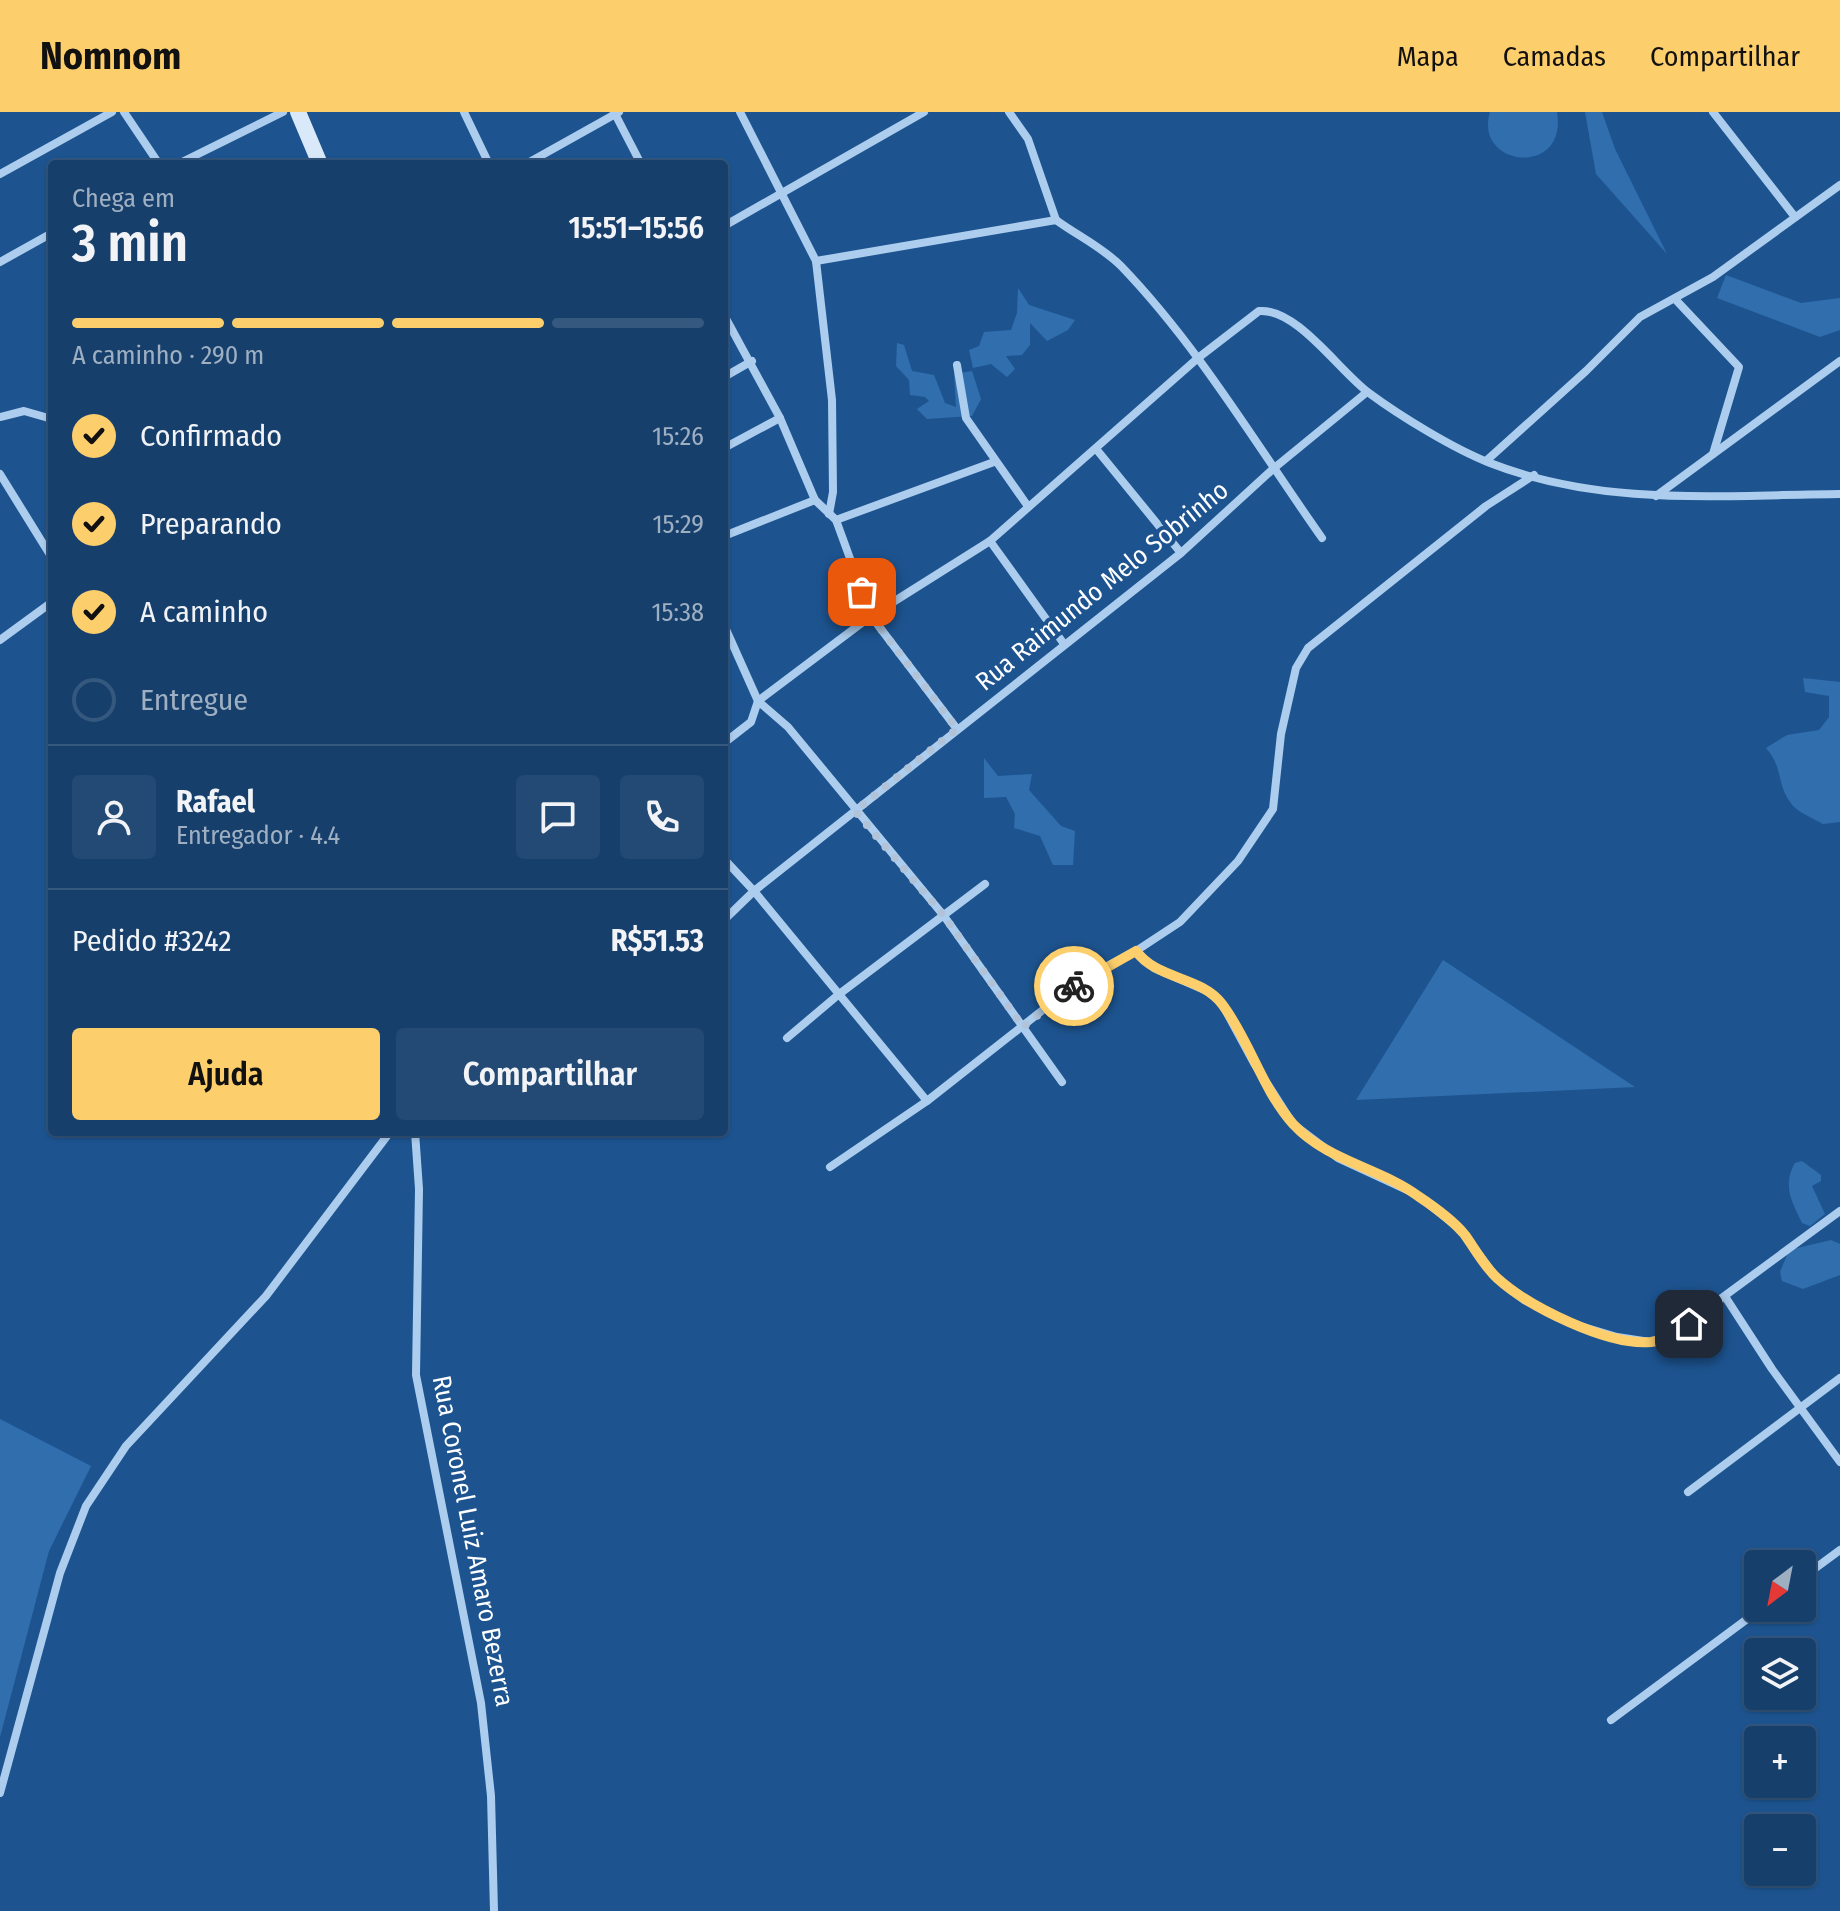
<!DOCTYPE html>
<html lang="pt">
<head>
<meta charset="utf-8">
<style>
  body { margin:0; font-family:"Fira Sans Condensed",sans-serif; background:#234a74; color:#f1f3f6; height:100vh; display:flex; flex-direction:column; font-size:30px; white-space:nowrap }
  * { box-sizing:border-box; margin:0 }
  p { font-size:26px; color:#9eafc2 }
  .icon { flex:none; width:44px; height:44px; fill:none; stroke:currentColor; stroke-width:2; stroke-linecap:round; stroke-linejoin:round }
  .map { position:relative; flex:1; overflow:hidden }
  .side { position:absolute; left:48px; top:48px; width:680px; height:976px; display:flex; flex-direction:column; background:#163f6c; border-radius:8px; box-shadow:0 2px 6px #0004,0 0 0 2px #35587f }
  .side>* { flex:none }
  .needle { width:52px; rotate:212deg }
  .fabs { position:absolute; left:1744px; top:1438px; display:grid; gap:16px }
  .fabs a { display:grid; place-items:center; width:72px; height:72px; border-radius:8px; background:#163f6c; box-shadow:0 2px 6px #0004,0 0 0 2px #35587f; font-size:40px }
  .pin { position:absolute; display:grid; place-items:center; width:68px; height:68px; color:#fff; margin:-34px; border-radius:16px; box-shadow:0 4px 12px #0006 }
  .courier { position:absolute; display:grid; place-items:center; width:80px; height:80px; margin:-40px; border:6px solid #fdce6c; border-radius:50%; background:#fff; color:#222; box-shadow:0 2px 10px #0007 }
  .head em { font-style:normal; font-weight:600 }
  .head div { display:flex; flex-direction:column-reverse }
  .head { display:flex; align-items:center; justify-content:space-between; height:136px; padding:0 24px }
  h1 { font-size:52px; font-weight:600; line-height:60px }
  .bar { display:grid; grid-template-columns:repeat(4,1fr); gap:12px 8px; align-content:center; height:96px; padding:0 24px }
  .bar i { height:10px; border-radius:6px; background:#35587f }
  .bar .active { background:#fdce6c }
  .bar p { grid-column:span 4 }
  .line { display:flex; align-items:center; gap:20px; padding:0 24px; border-top:2px solid #35587f }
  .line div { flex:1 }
  .round { display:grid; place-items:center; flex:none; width:84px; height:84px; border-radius:8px; background:#234a74 }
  ol { padding:0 24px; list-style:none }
  li { display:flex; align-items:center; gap:24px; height:88px }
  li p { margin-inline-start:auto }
  li .icon { padding:8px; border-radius:50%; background:#fdce6c; color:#111; stroke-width:4 }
  li:last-child { color:#9eafc2 }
  li i { width:44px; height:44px; border:4px solid #35587f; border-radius:50% }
  .action { display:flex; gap:16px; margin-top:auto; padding:16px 24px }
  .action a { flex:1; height:92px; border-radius:8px; background:#fdce6c; color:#111; font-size:32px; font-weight:600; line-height:92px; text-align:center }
  .action a+a { background:#234a74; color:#f1f3f6 }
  header { display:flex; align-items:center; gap:48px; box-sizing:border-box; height:112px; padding:0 40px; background:#fdce6c; color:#111 }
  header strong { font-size:38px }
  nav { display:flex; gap:44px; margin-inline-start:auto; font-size:28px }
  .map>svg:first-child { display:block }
  .green { fill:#316eae }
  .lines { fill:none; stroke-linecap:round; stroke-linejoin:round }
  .street { stroke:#adcdee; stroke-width:8 }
  .secondary { stroke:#dae9fa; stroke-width:16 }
  .done { stroke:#b0c3d8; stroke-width:8; stroke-dasharray:0 14.4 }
  .route { stroke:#fdce6c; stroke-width:10 }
  .labels { text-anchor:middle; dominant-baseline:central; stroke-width:8; stroke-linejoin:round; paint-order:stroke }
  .street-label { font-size:26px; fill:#fff; stroke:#1d5490 }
</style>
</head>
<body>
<header>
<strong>Nomnom</strong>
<nav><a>Mapa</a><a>Camadas</a><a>Compartilhar</a></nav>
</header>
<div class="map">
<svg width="1840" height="1799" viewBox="0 0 1840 1799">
  <rect width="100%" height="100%" fill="#1d5490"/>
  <g class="green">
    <path d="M 1490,0 L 1557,0 C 1568,66 1473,55 1490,0 Z"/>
    <path d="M 1585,0 L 1602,0 L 1615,37 L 1667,142 L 1596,62 Z"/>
    <path d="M 1726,163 L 1801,191 L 1840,186 L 1840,218 L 1820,225 L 1717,186 Z"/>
    <path d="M 1018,176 L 1029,193 L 1075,208 L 1068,218 L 1047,229 L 1030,211 L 1030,233 L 1022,243 L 1006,244 L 1015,257 L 1007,265 L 991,252 L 973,256 L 969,238 L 979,234 L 984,220 L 1011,218 L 1017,201 Z"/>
    <path d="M 897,231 L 904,233 L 912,259 L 934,263 L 945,291 L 956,295 L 954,262 L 972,259 L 981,287 L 972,304 L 927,307 L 917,297 L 929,289 L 925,285 L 910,283 L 909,268 L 896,254 Z"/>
    <path d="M 1803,566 L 1840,570 L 1840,710 L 1823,712 C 1813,706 1796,700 1790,690 C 1776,670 1784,657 1766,636 L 1787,623 L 1819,618 L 1829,605 L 1829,584 L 1805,580 Z"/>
    <path d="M 984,646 L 998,664 L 1032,662 L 1029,678 L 1061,714 L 1075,719 L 1073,753 L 1053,753 L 1040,724 L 1014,716 L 1015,702 L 1006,685 L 984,686 Z"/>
    <path d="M 1443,848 L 1635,975 L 1356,988 Z"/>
    <path d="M 1802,1049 L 1821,1063 L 1821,1069 L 1812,1074 L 1825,1102 L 1810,1114 L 1802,1111 C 1792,1090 1782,1073 1795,1051 Z"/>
    <path d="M 1831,1128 L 1840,1132 L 1840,1163 L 1803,1177 L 1782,1169 L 1780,1160 L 1789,1138 Z"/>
    <path d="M 0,1307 L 91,1354 L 49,1439 L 0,1625 Z"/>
  </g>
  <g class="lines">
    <g class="street">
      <path d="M 124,0 L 159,52"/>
      <path d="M 464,0 L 489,52"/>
      <path d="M 614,0 L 641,52"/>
      <path d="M 740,0 L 816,149 L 832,288 L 833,380 L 829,402"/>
      <path d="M 1009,0 L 1028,27 L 1056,108"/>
      <path d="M 1713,0 L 1795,105"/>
      <path d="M 178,52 L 283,0"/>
      <path d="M 526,52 L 619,0"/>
      <path d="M 0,62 L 112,0"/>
      <path d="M 724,114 L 924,0"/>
      <path d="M 816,149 L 1056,108 C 1078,124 1102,135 1121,154 C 1199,235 1257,334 1322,426"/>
      <path d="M 0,150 L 52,121"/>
      <path d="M 1675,187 L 1739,255 L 1713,342"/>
      <path d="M 724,203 L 780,306 L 815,388 L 836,408 L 871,504 L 957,617"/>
      <path d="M 957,253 L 966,306 L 1027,393"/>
      <path d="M 724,265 L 752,249"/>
      <path d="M 0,305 L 24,299 L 52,307"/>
      <path d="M 724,336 L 780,306"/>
      <path d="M 1097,338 L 1181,441"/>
      <path d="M 1486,349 L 1586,259 L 1640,205 L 1713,165 L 1840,73"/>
      <path d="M 0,362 L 52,446"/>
      <path d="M 1656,384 L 1840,249"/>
      <path d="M 836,408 L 994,350"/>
      <path d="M 724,424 L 815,388"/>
      <path d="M 990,429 L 1064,532"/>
      <path d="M 724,513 L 758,589 L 788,615 L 944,804 L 1062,970"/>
      <path d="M 0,528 L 52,490"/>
      <path d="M 724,631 L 751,610 L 758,589 L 871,504 L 990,429 L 1198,246 L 1259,199 C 1297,196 1339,259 1369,281 C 1400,304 1454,337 1490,351 C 1602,395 1723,383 1840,382"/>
      <path d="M 724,747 L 754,779 L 724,808"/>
      <path d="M 1136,839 L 1180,810 L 1238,749 L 1273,697 L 1281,622 L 1296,556 L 1308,536 L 1486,394 L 1534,363"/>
      <path d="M 787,926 L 838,883 L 985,772"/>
      <path d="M 927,989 L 754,779 L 1181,441 L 1273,357 L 1367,280"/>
      <path d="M 415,1020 L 419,1077 L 416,1263 L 481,1591 L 491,1684 L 494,1799"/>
      <path d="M 830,1055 L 927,989 L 1081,868 L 1136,839 L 1154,856 L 1207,879 L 1221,890 L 1254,951 L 1293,1012 L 1338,1046 L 1416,1082 L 1462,1119 L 1495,1164 L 1524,1188 L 1570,1211 L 1617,1225 L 1650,1230 L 1670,1224 L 1840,1099"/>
      <path d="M 1726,1186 L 1772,1257 L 1840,1350"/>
      <path d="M 1688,1380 L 1840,1266"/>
      <path d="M 1802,1466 L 1840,1438"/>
      <path d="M 1611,1608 L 1762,1496"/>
      <path d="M 0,1681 L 60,1461 L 86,1394 L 126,1334 L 266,1184 L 390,1020"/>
    </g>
    <path class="secondary" d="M 298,0 L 320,52"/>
  </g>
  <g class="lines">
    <path class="done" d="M 862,480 L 871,504 L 957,617 L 855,699 L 944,804 L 1023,915 L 1074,874"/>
    <path class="route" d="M 1074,874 L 1136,839 C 1157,868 1201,864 1222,892 C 1250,929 1262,977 1293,1012 C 1327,1049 1380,1056 1418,1084 C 1433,1094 1453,1108 1465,1123 C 1475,1137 1484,1154 1497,1166 C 1529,1195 1608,1234 1651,1230 C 1666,1228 1677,1220 1689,1212"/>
  </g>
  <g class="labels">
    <g class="street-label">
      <text transform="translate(1102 474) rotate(-39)">Rua Raimundo Melo Sobrinho</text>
      <text transform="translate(473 1429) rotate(79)">Rua Coronel Luiz Amaro Bezerra</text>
    </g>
  </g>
</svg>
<div class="fabs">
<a><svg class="needle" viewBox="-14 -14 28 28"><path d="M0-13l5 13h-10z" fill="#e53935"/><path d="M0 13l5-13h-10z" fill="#9eafc2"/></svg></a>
<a><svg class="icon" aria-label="layers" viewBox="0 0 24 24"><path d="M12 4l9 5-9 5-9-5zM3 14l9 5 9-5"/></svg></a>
<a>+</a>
<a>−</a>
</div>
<div class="pin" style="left:862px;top:480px;background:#ea580c"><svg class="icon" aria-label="bag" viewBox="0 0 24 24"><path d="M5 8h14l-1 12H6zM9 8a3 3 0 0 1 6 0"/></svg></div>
<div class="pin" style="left:1689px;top:1212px;background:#1f2937"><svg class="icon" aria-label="home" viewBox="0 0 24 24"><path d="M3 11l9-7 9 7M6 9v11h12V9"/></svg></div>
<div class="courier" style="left:1074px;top:874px"><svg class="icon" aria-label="bike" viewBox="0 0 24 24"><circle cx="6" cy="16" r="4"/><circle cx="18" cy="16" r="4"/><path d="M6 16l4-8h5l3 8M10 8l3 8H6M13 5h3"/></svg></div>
<section class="side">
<div class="head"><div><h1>3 min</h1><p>Chega em</p></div><em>15:51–15:56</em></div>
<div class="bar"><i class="active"></i><i class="active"></i><i class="active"></i><i></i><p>A caminho · 290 m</p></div>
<ol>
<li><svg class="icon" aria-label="check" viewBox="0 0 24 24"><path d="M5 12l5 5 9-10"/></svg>Confirmado<p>15:26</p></li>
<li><svg class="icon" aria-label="check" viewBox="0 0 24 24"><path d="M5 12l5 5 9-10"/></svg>Preparando<p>15:29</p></li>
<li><svg class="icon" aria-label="check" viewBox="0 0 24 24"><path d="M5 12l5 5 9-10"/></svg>A caminho<p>15:38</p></li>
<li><i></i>Entregue</li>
</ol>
<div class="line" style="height:144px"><a class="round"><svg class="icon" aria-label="person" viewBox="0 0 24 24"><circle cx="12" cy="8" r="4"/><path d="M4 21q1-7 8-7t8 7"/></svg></a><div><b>Rafael</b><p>Entregador · 4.4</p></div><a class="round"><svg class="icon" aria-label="chat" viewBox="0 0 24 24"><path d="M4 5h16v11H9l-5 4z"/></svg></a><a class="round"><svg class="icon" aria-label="phone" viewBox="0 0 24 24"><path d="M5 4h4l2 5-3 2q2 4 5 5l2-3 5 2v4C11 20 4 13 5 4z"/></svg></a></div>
<div class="line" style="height:104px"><div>Pedido #3242</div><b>R$51.53</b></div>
<div class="action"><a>Ajuda</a><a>Compartilhar</a></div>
</section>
</div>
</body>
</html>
